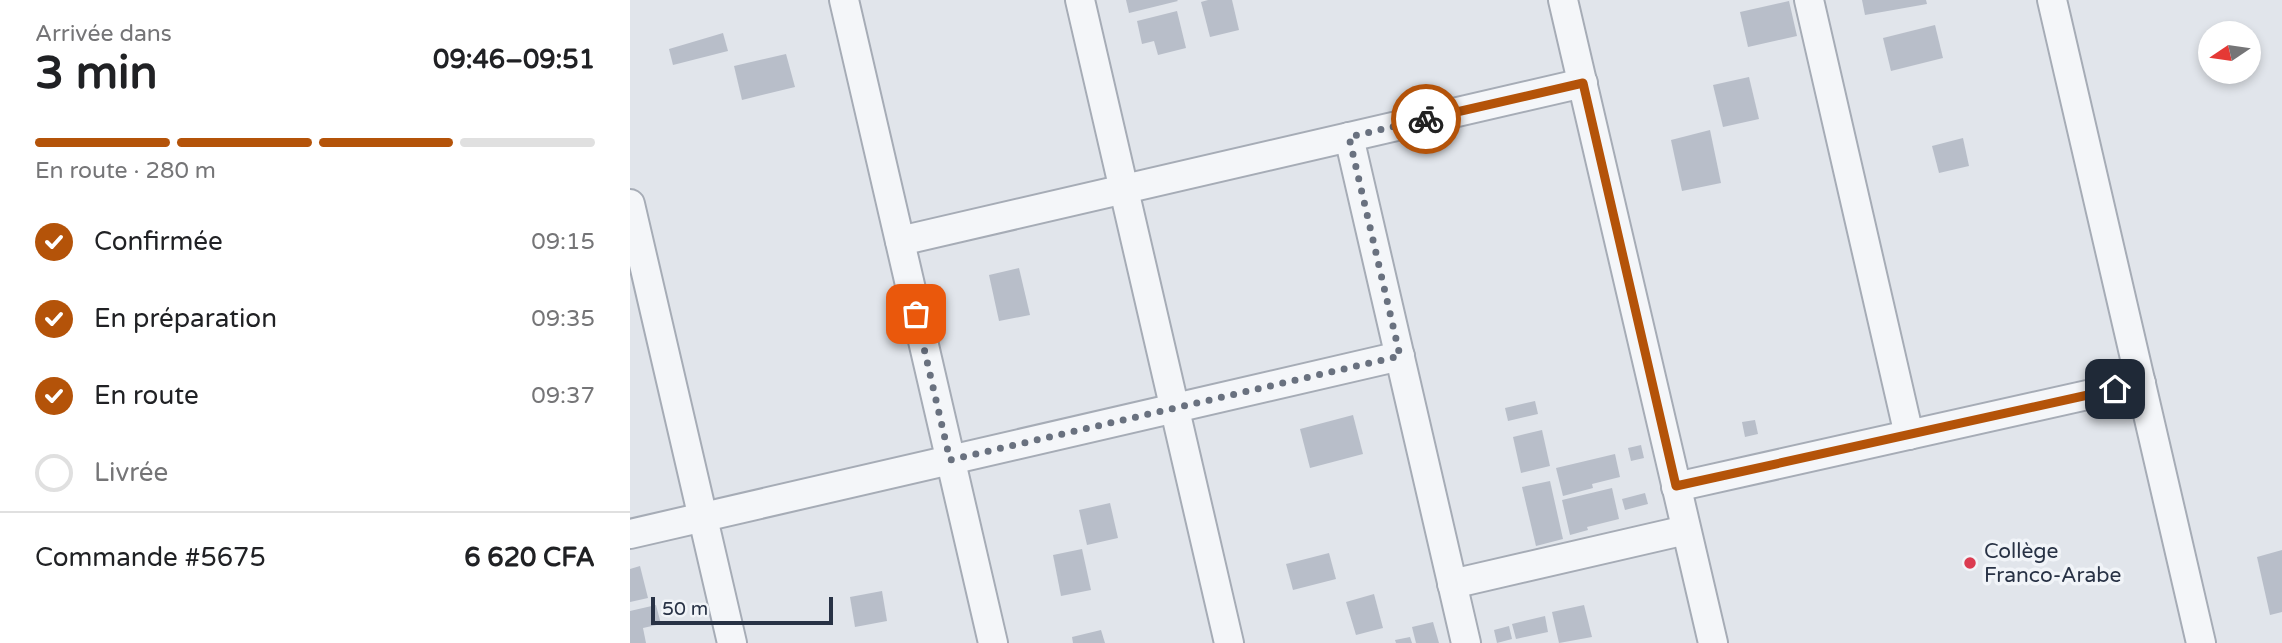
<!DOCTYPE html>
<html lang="fr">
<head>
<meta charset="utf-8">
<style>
  body { margin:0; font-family:"Varela Round",sans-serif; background:#f2f2f2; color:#202124; height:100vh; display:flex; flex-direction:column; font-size:26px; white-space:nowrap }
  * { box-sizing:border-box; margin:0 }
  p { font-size:23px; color:#757577 }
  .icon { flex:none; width:38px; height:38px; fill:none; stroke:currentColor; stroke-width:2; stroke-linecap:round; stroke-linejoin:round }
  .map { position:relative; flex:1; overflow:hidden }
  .details { display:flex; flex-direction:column; background:#fff; width:630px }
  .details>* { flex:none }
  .needle { width:46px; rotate:257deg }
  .fabs { position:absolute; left:1568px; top:21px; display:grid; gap:14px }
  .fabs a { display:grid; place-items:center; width:63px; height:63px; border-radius:50%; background:#fff; box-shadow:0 4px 10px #0003; font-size:35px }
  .scale { position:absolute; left:21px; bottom:18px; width:182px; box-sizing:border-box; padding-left:7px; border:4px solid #283245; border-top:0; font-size:19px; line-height:24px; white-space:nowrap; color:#283245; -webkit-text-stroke:5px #f1f4f8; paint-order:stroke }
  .pin { position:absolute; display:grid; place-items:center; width:60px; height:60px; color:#fff; margin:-30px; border-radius:14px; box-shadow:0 4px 10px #0006 }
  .courier { position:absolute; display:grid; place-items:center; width:70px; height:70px; margin:-35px; border:5px solid #b45309; border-radius:50%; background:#fff; color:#222; box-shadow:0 2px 9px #0007 }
  .head em { font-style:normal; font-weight:700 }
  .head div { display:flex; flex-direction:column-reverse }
  .head { display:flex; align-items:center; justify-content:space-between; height:119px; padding:0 35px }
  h1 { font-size:46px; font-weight:700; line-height:52px }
  .bar { display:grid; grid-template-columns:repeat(4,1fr); gap:10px 7px; align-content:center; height:84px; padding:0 35px }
  .bar i { height:9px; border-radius:5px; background:#e0e0e0 }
  .bar .on { background:#b45309 }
  .bar p { grid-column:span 4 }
  .line { display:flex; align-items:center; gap:18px; padding:0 35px; border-top:2px solid #e0e0e0 }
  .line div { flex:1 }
  ol { padding:0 35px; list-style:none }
  li { display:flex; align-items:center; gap:21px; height:77px }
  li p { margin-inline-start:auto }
  li .icon { padding:7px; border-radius:50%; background:#b45309; color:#fff; stroke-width:4 }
  li:last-child { color:#757577 }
  li i { width:38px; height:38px; border:4px solid #e0e0e0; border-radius:50% }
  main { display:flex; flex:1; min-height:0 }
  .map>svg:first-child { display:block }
  .building { fill:#b8bec9 }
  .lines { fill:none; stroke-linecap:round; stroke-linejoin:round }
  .minor-casing { stroke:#a6acb6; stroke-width:32 }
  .minor { stroke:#f4f6f9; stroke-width:28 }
  .done { stroke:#69717f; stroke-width:7; stroke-dasharray:0 12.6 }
  .route { stroke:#b45309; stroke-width:9 }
  .poi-dot { fill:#db3b50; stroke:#f1f4f8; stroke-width:2.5 }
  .labels { text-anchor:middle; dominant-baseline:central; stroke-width:7; stroke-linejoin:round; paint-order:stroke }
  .poi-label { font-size:21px; fill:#283245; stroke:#f1f4f8; text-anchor:start }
</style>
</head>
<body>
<main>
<section class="details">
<div class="head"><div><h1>3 min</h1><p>Arrivée dans</p></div><em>09:46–09:51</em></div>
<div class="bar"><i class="on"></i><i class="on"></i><i class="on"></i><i></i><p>En route · 280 m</p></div>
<ol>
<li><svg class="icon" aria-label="check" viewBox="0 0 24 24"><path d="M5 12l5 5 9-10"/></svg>Confirmée<p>09:15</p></li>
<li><svg class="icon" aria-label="check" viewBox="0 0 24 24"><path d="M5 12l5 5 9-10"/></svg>En préparation<p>09:35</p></li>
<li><svg class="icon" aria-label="check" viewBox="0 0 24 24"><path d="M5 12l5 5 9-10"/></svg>En route<p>09:37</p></li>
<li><i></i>Livrée</li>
</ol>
<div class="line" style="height:91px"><div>Commande #5675</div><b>6 620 CFA</b></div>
</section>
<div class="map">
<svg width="1652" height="643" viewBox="0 0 1652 643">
  <rect width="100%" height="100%" fill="#e1e5eb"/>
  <g class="building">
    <path d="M 496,0 L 547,0 L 548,1 L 499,13 Z"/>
    <path d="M 578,0 L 602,0 L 609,30 L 580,37 L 571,2 Z"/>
    <path d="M 1232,0 L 1296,0 L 1297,4 L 1235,15 Z"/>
    <path d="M 1159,1 L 1167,36 L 1118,47 L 1110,12 Z"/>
    <path d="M 547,11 L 556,48 L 528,55 L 524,41 L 512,44 L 507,21 Z"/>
    <path d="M 1305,25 L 1313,58 L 1261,71 L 1253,38 Z"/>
    <path d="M 93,33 L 98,51 L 43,65 L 39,49 Z"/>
    <path d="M 156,54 L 165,87 L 112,100 L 104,66 Z"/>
    <path d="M 1119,77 L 1129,119 L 1093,127 L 1083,85 Z"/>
    <path d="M 1080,130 L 1091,183 L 1052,191 L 1041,140 Z"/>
    <path d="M 1333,138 L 1339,166 L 1309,173 L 1302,146 Z"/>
    <path d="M 389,268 L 400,315 L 369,321 L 359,275 Z"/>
    <path d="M 905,401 L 908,414 L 878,421 L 875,408 Z"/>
    <path d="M 723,415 L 733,454 L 680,468 L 670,429 Z"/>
    <path d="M 1125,420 L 1128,434 L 1115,437 L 1112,422 Z"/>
    <path d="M 912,430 L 920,466 L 891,473 L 883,437 Z"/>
    <path d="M 1011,445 L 1014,458 L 1001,461 L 998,448 Z"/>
    <path d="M 985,454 L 990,477 L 962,484 L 963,488 L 933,496 L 926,468 Z"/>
    <path d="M 920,481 L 933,539 L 906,546 L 892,487 Z"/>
    <path d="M 982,488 L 989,519 L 957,527 L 958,530 L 940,535 L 932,500 Z"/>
    <path d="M 1015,493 L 1018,504 L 995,510 L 992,499 Z"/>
    <path d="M 480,503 L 488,538 L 457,545 L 449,510 Z"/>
    <path d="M 452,549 L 461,590 L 431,596 L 423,555 Z"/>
    <path d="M 1652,550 L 1652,612 L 1640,615 L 1627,557 Z"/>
    <path d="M 699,553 L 706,579 L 663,590 L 656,564 Z"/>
    <path d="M 10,566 L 18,598 L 0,602 L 0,569 Z"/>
    <path d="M 252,591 L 257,621 L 225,627 L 220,597 Z"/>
    <path d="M 744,594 L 753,628 L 726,635 L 716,602 Z"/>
    <path d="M 26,605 L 31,624 L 13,628 L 16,643 L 0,643 L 0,611 Z"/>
    <path d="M 954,605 L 962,637 L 929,643 L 922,612 Z"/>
    <path d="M 915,616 L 918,632 L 886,639 L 882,624 Z"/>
    <path d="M 803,622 L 809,643 L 786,643 L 782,627 Z"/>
    <path d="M 879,626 L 882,639 L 867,643 L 864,630 Z"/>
    <path d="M 471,630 L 475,643 L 443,643 L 442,637 Z"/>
    <path d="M 780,637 L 782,643 L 766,643 L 765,640 Z"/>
  </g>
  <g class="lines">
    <defs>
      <g id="minor">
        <path d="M 214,0 L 363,643"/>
        <path d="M 450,0 L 599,643"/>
        <path d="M 933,0 L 1083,643"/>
        <path d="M 1179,0 L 1279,435"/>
        <path d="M 1422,0 L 1571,643"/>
        <path d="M 719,137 L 836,643"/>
        <path d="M 0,204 L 102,643"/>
        <path d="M 270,241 L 953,83"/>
        <path d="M 1046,487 L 1511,383"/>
        <path d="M 0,534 L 770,356"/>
        <path d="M 822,584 L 1056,530"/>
      </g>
    </defs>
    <use href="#minor" class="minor-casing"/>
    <use href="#minor" class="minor"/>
  </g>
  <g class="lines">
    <path class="done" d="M 286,314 L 320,460 L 770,356 L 719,137 L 796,119"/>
    <path class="route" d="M 796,119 L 953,83 L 1046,486 L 1485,389"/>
  </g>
  <circle class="poi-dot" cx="1340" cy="563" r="7"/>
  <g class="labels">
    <g class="poi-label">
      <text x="1354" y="551">Collège<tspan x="1354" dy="24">Franco-Arabe</tspan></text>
    </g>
  </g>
</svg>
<div class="fabs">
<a><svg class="needle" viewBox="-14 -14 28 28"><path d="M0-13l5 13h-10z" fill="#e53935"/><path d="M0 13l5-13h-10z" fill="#757577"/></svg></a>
</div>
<div class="scale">50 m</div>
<div class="pin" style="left:286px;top:314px;background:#ea580c"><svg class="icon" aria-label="bag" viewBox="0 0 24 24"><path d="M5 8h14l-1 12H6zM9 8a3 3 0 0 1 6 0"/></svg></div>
<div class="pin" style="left:1485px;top:389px;background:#1f2937"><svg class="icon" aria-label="home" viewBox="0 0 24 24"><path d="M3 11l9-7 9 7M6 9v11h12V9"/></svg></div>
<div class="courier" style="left:796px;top:119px"><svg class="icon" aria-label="bike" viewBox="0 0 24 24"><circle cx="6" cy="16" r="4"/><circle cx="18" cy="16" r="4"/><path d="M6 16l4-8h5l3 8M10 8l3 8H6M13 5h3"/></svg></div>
</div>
</main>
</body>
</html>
